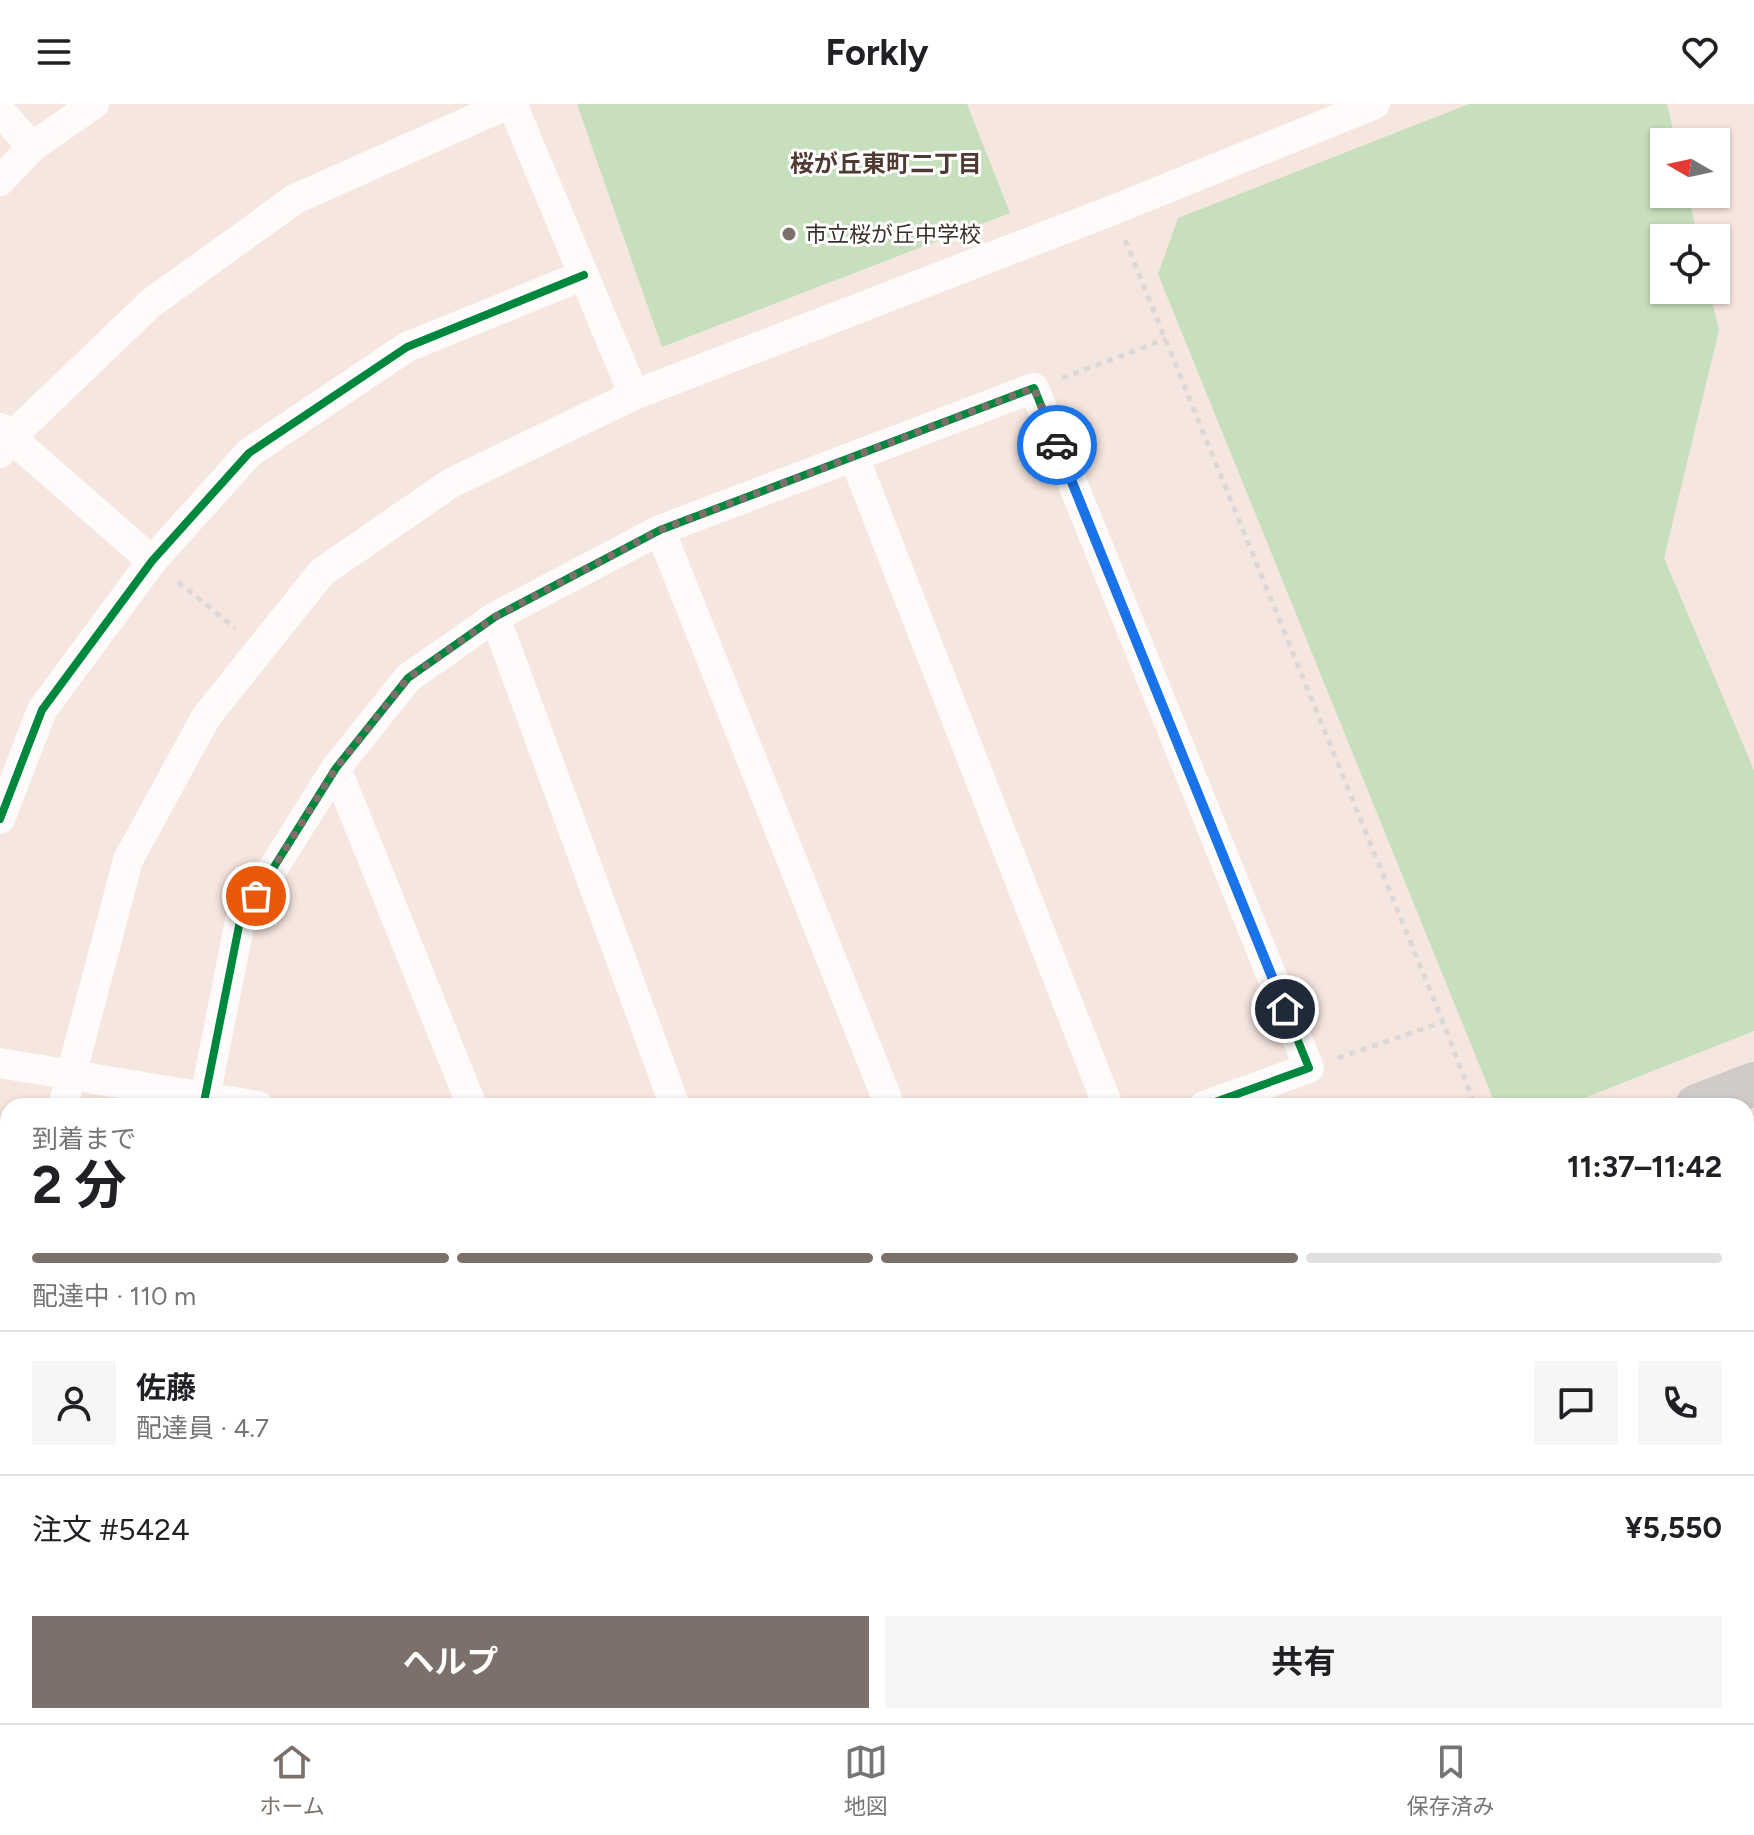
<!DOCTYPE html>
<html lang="ja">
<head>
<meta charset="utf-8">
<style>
  body { margin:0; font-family:Figtree,"Noto Sans JP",sans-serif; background:#f6f6f6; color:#202124; height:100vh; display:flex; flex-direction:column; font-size:30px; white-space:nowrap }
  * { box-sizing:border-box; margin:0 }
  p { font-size:26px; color:#757577 }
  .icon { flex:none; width:44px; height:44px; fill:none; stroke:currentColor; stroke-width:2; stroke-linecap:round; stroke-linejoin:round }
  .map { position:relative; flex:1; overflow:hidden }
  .drawer { position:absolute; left:0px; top:994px; width:1754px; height:626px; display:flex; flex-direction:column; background:#fff; border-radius:24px 24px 0 0; box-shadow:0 2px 6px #0004 }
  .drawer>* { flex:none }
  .needle { width:52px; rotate:279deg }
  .buttons { position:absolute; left:1650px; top:24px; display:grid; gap:16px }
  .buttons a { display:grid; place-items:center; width:80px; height:80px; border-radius:0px; background:#fff; box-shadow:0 2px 6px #0004; font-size:40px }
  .pin { position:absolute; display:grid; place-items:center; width:68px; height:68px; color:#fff; margin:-34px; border:4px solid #fff; border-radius:50%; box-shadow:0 2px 8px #0007 }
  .courier { position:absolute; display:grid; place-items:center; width:80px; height:80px; margin:-40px; border:6px solid #1a73e8; border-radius:50%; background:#fff; color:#222; box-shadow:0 2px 10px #0007 }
  .headline em { font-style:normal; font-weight:700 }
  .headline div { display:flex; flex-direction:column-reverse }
  .headline { display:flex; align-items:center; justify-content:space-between; height:136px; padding:0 32px }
  h1 { font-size:52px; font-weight:700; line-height:60px }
  .bar { display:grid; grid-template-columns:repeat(4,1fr); gap:12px 8px; align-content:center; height:96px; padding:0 32px }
  .bar i { height:10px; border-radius:6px; background:#e0e0e0 }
  .bar .on { background:#7c706b }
  .bar p { grid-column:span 4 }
  .line { display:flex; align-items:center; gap:20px; padding:0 32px; border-top:2px solid #e0e0e0 }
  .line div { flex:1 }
  .round { display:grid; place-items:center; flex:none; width:84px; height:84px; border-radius:0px; background:#f6f6f6 }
  .button { display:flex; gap:16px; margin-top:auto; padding:16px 32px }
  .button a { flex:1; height:92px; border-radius:0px; background:#7c706b; color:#fff; font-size:32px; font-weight:700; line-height:92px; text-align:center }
  .button a+a { background:#f6f6f6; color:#202124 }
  header { display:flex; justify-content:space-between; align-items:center; height:104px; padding:0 32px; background:#fff; font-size:36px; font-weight:700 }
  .menu { display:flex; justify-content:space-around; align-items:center; height:112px; border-top:2px solid #e0e0e0; background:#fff; font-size:22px; color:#757577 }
  .menu a { display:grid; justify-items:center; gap:4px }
  .menu .on { color:#7c706b }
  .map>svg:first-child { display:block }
  .green { fill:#c7dfbd }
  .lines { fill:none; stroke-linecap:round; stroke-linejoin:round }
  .path { stroke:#dcd8d7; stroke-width:5; stroke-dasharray:6 6; stroke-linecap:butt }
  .street { stroke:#fefbfa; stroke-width:30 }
  .secondary { stroke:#d0cbc8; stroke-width:44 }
  .cycleway-casing { stroke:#fff; stroke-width:13 }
  .cycleway { stroke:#00873e; stroke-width:8 }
  .done { stroke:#7c706b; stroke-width:8; stroke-dasharray:0 14.4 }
  .route { stroke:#1a73e8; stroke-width:10 }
  .poi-dot { fill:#7c706b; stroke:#fff; stroke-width:3 }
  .labels { text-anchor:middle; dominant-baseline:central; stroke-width:6; stroke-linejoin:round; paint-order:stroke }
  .poi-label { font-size:22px; fill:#3a302c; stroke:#fff; text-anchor:start }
  .neighbourhood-label { font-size:24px; font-weight:bold; fill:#503b32; stroke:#fff }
</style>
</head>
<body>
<header><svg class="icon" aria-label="menu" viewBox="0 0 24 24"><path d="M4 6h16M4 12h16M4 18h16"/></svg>Forkly<svg class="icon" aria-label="heart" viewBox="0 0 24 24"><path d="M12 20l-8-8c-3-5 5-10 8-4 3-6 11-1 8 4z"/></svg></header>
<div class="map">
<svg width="1754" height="1619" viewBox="0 0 1754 1619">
  <rect width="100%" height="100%" fill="#f6e6e0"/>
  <g class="green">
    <path d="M 577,0 L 967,0 L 1010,109 L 662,243 Z"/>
    <path d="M 1469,0 L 1667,0 L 1676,38 L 1664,38 L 1664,90 L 1688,90 L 1698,134 L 1664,134 L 1664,186 L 1709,186 L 1719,226 L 1664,454 L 1754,666 L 1754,927 L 1564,1002 L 1496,1002 L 1158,170 L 1178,114 Z"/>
    <path d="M 1754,1421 L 1754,1619 L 1740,1619 L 1737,1612 L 1746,1612 L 1746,1424 Z"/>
  </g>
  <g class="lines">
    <g class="path">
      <path d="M 1125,136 L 1443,918 L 1475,1002"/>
      <path d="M 1062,274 L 1166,235"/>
      <path d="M 178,478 L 235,524"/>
      <path d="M 1338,954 L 1443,918"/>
      <path d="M 1709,1612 L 1712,1619"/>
    </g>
    <g class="street">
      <path d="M 512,0 L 634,291"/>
      <path d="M 0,7 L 32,43"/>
      <path d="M 0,77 L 32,43 L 94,0"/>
      <path d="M 0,324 L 152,457"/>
      <path d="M 0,349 L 11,333 L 151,199 L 295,95 L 508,0"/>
      <path d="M 854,353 L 1108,1002"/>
      <path d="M 660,426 L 890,1002"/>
      <path d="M 495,513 L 675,1002"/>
      <path d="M 336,664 L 472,1002"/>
      <path d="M 0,715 L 42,606 L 152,457 L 249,349 L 407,243 L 584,171"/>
      <path d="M 0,959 L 258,1002"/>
      <path d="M 205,993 L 240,817 L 336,664 L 408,574 L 495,513 L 660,426 L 1034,284 L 1309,964 L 1204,1002"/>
      <path d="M 63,1002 L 128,756 L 206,613 L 322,468 L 451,379 L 634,291 L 1113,106 L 1375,0"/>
      <path d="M 0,1315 L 8,1317"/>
      <path d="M 502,1612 L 505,1619"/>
      <path d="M 777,1612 L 780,1619"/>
      <path d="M 1032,1612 L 1035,1619"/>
      <path d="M 1295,1612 L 1297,1619"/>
      <path d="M 1550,1612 L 1553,1619"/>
    </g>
    <g class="secondary">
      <path d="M 1697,1002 L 1754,980"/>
      <path d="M 0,1135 L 8,1137"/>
      <path d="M 222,1612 L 225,1619"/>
    </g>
    <defs>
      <g id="cycleway">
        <path d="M 0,715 L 42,606 L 152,457 L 249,349 L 407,243 L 584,171"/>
        <path d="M 205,993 L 240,817 L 336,664 L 408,574 L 495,513 L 660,426 L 1034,284 L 1309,964 L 1204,1002"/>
      </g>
    </defs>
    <use href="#cycleway" class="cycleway-casing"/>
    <use href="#cycleway" class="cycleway"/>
  </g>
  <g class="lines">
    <path class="done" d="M 256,792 L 336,664 L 408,574 L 495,513 L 660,426 L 1034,284 L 1057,341"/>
    <path class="route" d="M 1057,341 L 1285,905"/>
  </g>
  <circle class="poi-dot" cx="789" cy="130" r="8"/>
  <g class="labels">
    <g class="poi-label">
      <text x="805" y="130">市立桜が丘中学校</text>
    </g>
    <g class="neighbourhood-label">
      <text x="886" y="59">桜が丘東町二丁目</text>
    </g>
  </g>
</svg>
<div class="buttons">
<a><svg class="needle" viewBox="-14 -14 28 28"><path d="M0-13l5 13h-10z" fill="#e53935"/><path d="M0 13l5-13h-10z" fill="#757577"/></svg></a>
<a><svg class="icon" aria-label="locate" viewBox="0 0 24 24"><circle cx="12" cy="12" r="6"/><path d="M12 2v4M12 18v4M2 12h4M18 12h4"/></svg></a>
</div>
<div class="pin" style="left:256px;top:792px;background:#ea580c"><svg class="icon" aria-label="bag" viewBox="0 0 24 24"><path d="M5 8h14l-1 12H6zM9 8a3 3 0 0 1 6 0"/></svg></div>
<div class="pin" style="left:1285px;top:905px;background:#1f2937"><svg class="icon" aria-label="home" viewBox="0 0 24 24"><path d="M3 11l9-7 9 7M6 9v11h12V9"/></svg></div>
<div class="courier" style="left:1057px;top:341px"><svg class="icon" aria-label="car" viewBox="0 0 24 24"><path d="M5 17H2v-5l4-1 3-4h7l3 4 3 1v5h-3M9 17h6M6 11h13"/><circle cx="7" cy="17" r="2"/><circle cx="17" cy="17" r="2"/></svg></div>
<section class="drawer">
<div class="headline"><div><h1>2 分</h1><p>到着まで</p></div><em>11:37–11:42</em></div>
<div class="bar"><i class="on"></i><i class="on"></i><i class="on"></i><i></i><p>配達中 · 110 m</p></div>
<div class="line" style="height:144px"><a class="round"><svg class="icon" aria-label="person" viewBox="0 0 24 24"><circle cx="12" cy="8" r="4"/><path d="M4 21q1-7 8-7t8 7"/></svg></a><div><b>佐藤</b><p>配達員 · 4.7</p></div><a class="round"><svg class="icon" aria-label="chat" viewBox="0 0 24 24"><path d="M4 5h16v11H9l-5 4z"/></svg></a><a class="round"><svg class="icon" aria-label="phone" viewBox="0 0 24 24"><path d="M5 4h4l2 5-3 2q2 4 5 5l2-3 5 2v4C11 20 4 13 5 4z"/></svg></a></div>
<div class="line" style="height:104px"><div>注文 #5424</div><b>¥5,550</b></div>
<div class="button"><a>ヘルプ</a><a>共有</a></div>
</section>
</div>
<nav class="menu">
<a class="on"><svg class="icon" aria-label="home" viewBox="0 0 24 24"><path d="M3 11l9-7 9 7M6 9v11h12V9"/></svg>ホーム</a>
<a><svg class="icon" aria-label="map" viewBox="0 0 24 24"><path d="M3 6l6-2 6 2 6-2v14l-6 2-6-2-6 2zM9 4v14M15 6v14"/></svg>地図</a>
<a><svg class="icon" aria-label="saved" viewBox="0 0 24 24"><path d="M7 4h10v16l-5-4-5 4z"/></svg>保存済み</a>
</nav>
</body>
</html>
